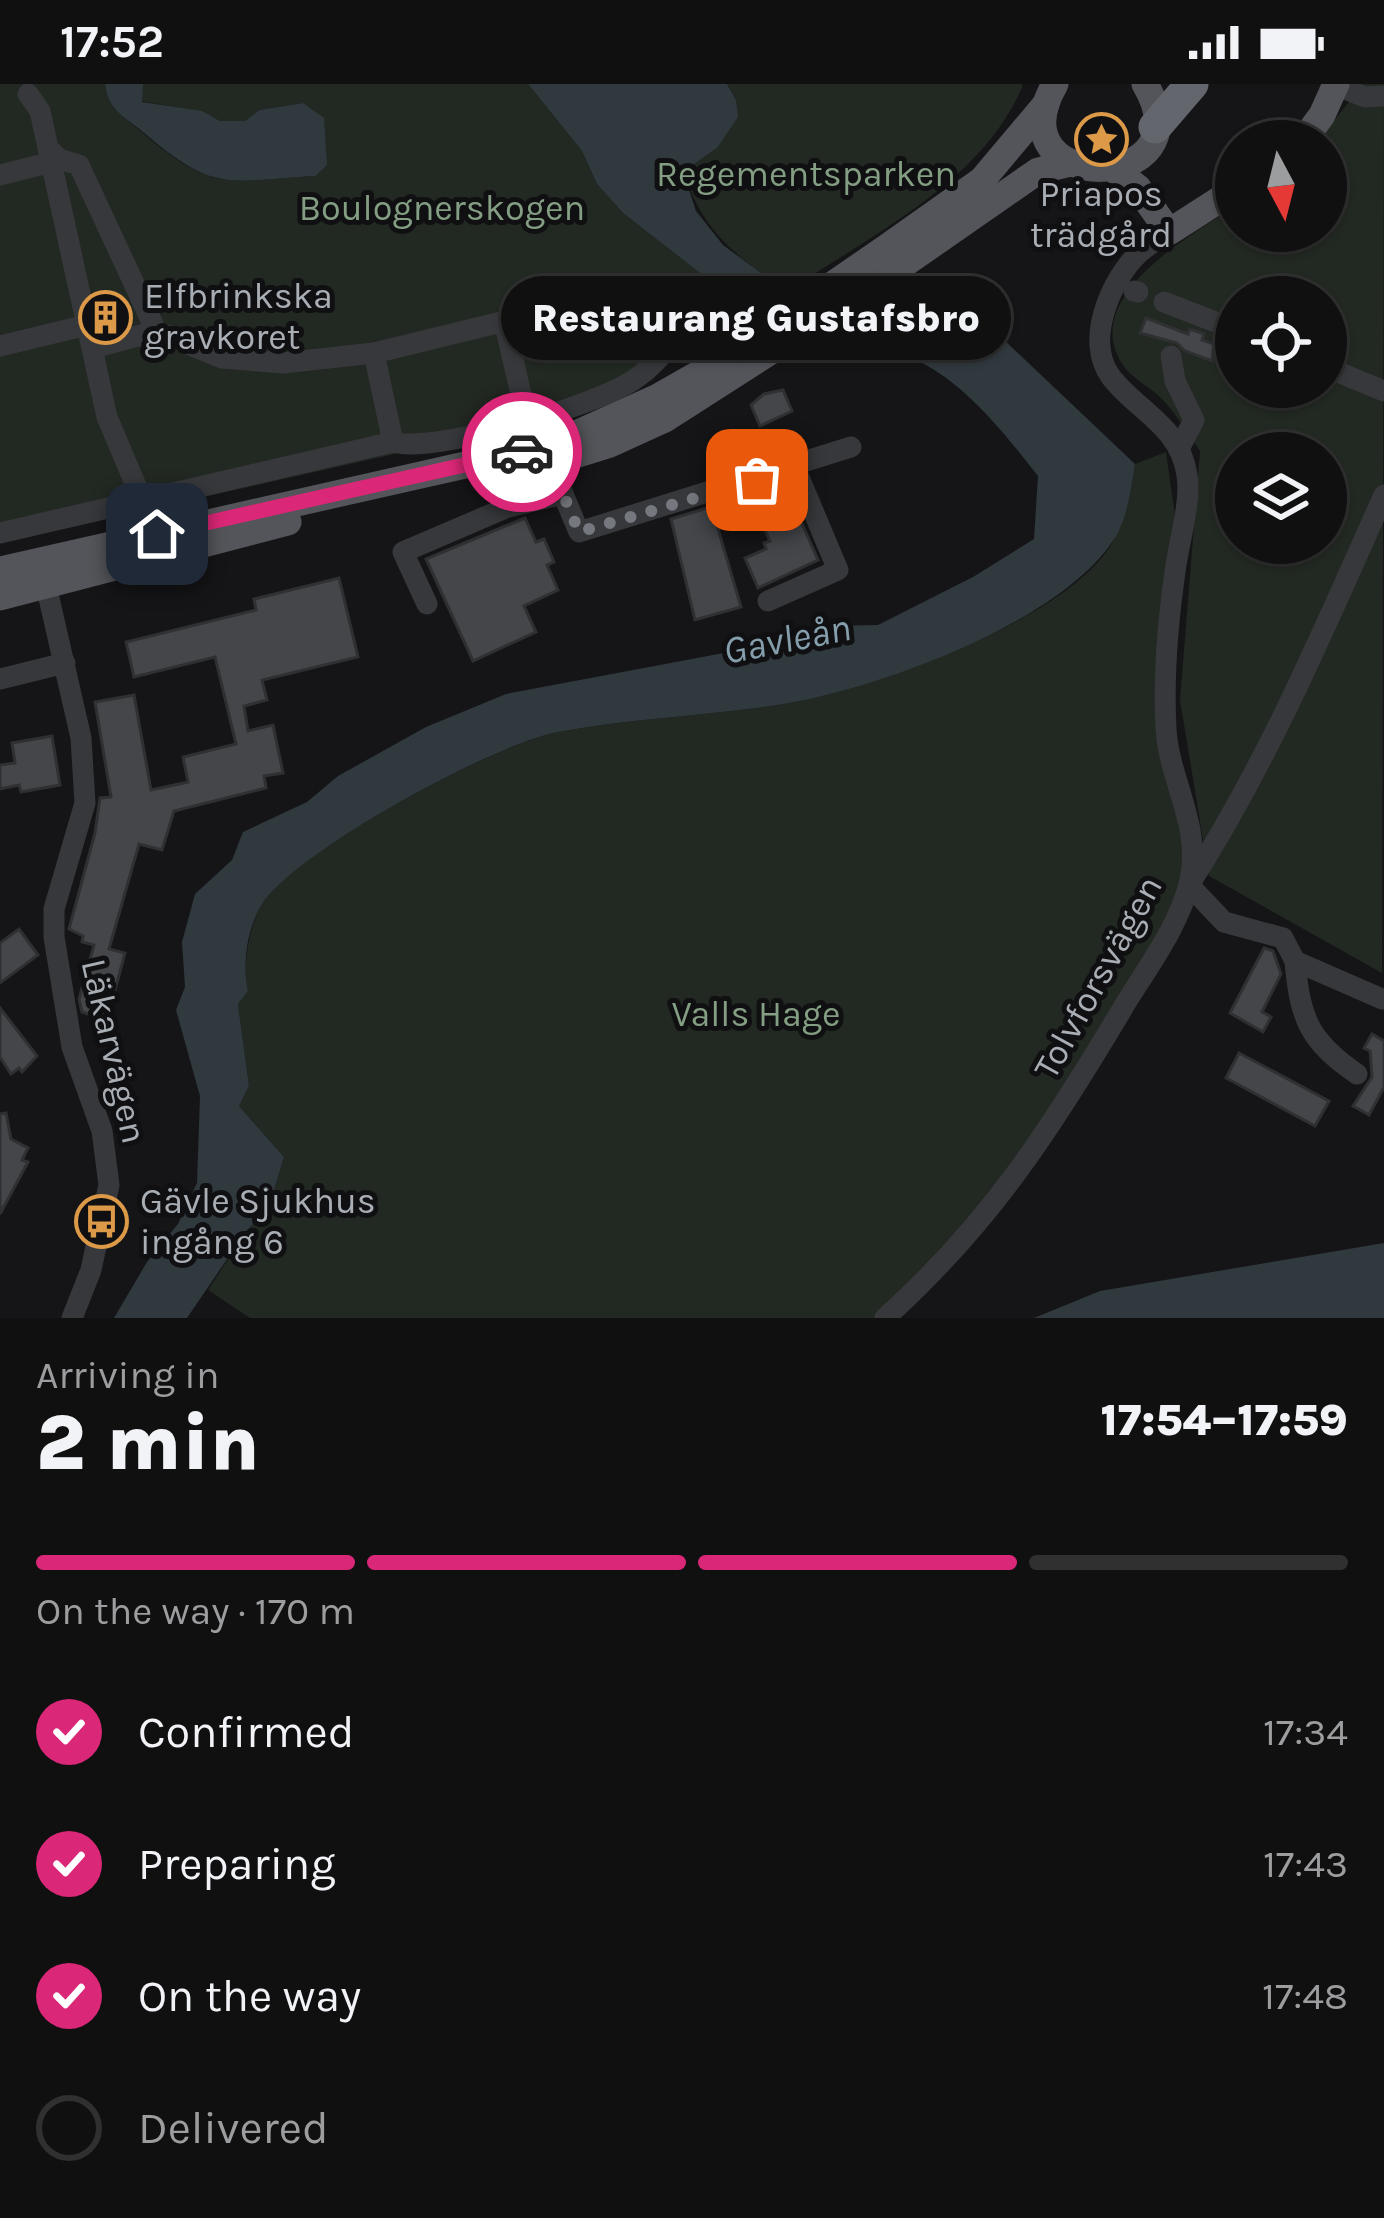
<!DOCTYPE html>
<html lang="en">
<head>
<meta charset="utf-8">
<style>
  body { margin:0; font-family:Karla,sans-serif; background:#19191a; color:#f1f3f6; height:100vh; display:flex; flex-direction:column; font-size:45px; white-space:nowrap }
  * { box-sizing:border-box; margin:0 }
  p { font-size:39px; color:#9c9d9f }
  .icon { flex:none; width:66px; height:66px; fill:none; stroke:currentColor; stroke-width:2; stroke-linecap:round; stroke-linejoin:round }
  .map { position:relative; height:1234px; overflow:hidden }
  .sheet { display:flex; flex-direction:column; background:#101011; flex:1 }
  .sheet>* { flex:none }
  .needle { width:78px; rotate:173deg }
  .tools { position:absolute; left:1215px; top:36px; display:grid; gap:24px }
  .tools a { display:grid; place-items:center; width:132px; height:132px; border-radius:50%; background:#101011; box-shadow:0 3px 9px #0004,0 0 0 3px #303031; font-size:60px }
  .pin { position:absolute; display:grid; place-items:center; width:102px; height:102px; color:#fff; margin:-51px; border-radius:24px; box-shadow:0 6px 18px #0006 }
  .courier { position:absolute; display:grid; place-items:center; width:120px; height:120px; margin:-60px; border:9px solid #db2777; border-radius:50%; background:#fff; color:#222; box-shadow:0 3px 15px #0007 }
  .bubble { position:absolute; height:84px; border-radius:42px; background:#101011; box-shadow:0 3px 9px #0004,0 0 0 3px #303031; font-size:39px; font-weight:800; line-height:84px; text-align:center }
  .head em { font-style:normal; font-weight:800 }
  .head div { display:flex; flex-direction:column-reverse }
  .head { display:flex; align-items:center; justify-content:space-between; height:204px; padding:0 36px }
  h1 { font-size:78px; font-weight:800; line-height:90px }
  .bar { display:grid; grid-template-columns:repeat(4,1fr); gap:18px 12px; align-content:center; height:144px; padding:0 36px }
  .bar i { height:15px; border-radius:9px; background:#303031 }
  .bar .selected { background:#db2777 }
  .bar p { grid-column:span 4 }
  ol { padding:0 36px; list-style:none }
  li { display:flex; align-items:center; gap:36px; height:132px }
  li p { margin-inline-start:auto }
  li .icon { padding:12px; border-radius:50%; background:#db2777; color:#fff; stroke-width:4 }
  li:last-child { color:#9c9d9f }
  li i { width:66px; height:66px; border:6px solid #303031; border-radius:50% }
  .status { display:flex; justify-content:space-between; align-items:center; height:84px; padding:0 60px; background:#101011; direction:ltr }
  .status svg { height:33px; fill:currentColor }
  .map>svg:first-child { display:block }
  .green { fill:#222822; fill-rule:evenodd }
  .water { fill:#30393e }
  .building { fill:#444649; stroke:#2f3032; stroke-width:3 }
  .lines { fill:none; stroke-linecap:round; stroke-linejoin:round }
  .minor { stroke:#37383b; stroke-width:21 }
  .major { stroke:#53555a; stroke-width:27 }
  .highway { stroke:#63666c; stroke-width:33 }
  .done { stroke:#75787e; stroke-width:12; stroke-dasharray:0 21.6 }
  .route { stroke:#db2777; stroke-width:15 }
  .labels { text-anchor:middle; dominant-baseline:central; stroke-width:10; stroke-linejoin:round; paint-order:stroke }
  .park-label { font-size:36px; fill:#839e82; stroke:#101012 }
  .poi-label { font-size:36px; fill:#a9aeb5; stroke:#101012; text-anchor:start }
  .street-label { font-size:36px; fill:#a9aeb5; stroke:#101012 }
  .water-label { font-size:39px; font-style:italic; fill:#849eac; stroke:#101012 }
</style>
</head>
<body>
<div class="status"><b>17:52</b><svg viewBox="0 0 49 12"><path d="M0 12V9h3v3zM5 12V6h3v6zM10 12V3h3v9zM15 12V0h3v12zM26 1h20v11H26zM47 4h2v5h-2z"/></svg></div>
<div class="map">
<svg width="1384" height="1234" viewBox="0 0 1384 1234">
  <rect width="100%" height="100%" fill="#151517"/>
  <g class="green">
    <path d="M 0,0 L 105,0 C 108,27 124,32 143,49 C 214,110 226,97 315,92 L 303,19 L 259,26 L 245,37 L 220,37 L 202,28 L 141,17 L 143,0 L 528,0 L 582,67 L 597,100 L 623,129 L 732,214 L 708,244 L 678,262 L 652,296 L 586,327 L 0,459 Z"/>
    <path d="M 727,0 L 1022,0 L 1022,3 C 983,98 869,152 787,208 C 735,170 705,151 683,88 L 717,64 L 736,16 Z"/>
    <path d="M 1363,0 L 1384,0 L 1382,889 L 1209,792 L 1180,616 L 1200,367 C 1188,350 1176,330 1162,315 C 1149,302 1130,294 1121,278 C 1081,211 1193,150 1236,122 L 1236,147 L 1326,147 L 1326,57 L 1318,57 ZM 1236,213 L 1326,213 L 1326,303 L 1236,303 ZM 1236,369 L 1326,369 L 1326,459 L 1236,459 Z"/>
    <path d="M 1166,368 L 1179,460 L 1165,583 L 1189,801 L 1048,1050 L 885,1234 L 250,1234 L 208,1206 L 247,1146 L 268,1126 L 284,1073 L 239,1022 L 249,1002 L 238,920 L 248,907 C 242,882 249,843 262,819 C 293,768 498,659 558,648 C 632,634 709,632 784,620 C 869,606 1068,536 1112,459 C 1124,437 1128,405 1135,380 Z"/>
  </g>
  <g class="water">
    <path d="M 105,0 L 143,0 L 142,18 L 202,27 L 220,37 L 245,37 L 259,26 L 303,19 L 324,34 L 327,81 L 315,92 C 226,97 215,110 143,48 C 124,32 108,27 105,0 Z"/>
    <path d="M 528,0 L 727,0 L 736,16 L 738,33 L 717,64 L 683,88 L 696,127 L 723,161 L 787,208 L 816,216 L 897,211 L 933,216 L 983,236 L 1135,380 C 1130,407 1128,436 1112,458 C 1058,539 879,604 784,620 C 709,632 632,634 558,648 C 496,659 296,767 262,820 C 247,844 242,880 248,907 L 238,920 L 249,1002 L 239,1022 L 284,1073 L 268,1126 L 247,1146 L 187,1234 L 114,1234 L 147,1178 L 178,1140 L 197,1099 L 200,1012 L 176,926 L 185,903 L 182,858 L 195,810 L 232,776 L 243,748 L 307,718 L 338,692 L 426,643 L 506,610 L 729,568 L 828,542 L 878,541 L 973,493 L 1034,455 L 1038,392 C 982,320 919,242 815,264 L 754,232 L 745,218 L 732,214 L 623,129 L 597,100 L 582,67 Z"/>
    <path d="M 1384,1159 L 1384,1234 L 1034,1234 L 1100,1207 Z"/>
  </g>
  <g class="building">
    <path d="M 1146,234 L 1188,250 L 1190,245 L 1204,250 L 1202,256 L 1214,260 L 1212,277 L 1185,267 L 1177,259 L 1140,249 Z"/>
    <path d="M 783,306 L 792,327 L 760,342 L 751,321 L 764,310 Z"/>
    <path d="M 772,414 L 784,439 L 799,433 L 818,476 L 758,504 L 745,474 L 766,465 L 764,459 L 770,457 L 754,423 Z"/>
    <path d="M 717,421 L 722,436 L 716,438 L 741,523 L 695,536 L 671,435 Z"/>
    <path d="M 525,434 L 536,458 L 544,455 L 554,478 L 547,481 L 558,506 L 524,522 L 536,548 L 473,577 L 426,475 Z"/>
    <path d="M 339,494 L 358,573 L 262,596 L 267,616 L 244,622 L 248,647 L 273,641 L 283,689 L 264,692 L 266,704 L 174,727 L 162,766 L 139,760 L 109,865 L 125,869 L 107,936 L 82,928 L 79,915 L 94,861 L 82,858 L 83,852 L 69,845 L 95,749 L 100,714 L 111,713 L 95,618 L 134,611 L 151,706 L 188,698 L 183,673 L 236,660 L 215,573 L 134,593 L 126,558 L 256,526 L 254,515 Z"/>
    <path d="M 52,652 L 60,701 L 21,708 L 19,701 L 0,705 L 0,681 L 15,679 L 12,659 Z"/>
    <path d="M 19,845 L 38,871 L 0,899 L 0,859 Z"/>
    <path d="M 1264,864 L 1273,867 L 1281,890 L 1262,928 L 1271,933 L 1263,948 L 1230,929 Z"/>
    <path d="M 0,924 L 37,972 L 22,988 L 19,984 L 11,990 L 0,973 Z"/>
    <path d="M 1372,950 L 1384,957 L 1384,1003 L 1369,1031 L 1353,1022 L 1372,993 L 1370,967 L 1364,964 Z"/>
    <path d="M 1239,969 L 1329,1017 L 1315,1042 L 1226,994 Z"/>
    <path d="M 6,1029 L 11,1055 L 28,1064 L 22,1076 L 28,1078 L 0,1130 L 0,1030 Z"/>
  </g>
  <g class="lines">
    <g class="minor">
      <path d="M 1335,1 L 1365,13 L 1384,12"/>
      <path d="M 28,10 L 40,27 L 107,333 L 142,416"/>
      <path d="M 0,91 L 52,78"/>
      <path d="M 1134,207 L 1138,208"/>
      <path d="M 1164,218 L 1236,246"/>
      <path d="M 504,237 L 527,336"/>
      <path d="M 0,262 L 87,241"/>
      <path d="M 93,264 L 156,247"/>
      <path d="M 374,269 L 393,358"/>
      <path d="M 1171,272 L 1175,297 L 1194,336 L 1180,363"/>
      <path d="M 1326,283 L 1384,307"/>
      <path d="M 550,363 L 555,391 L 579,448 L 851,363"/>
      <path d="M 0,449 L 393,358 C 434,370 594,322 632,297 C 650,285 673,263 680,242 L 645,203 L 374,269 L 283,279 L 222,274 L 156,247 L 79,81 L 59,75 L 49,65"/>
      <path d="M 43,488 L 81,654 L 85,719 L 54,825 L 54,853 L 72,963 L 102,1047 L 109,1101 L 91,1186 L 72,1234"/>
      <path d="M 768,517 L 838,486 L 795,384"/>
      <path d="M 427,520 L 403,468 L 508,423 L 563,410"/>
      <path d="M 0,595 L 65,579"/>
      <path d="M 1295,877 C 1300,935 1309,957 1357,990"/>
      <path d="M 1382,915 L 1295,877 L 1283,854 L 1224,838 L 1189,801 C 1268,678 1325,543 1384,411"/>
      <path d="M 885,1234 C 992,1138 1054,1040 1127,917 C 1150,880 1180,840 1190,796 C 1202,743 1169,696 1166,645 C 1163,590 1168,535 1176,481 C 1180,454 1191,418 1187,391 C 1180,342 1138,328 1111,293 C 1084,257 1111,195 1139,169 C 1148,161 1159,155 1169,148"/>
    </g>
    <g class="major">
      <path d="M 1055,0 C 990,113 1211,112 1145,0"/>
      <path d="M 1303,57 L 1322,31 L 1336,0"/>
      <path d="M 1115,86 L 1138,104 L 1169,148 L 1236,105"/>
      <path d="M 536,383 L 610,360 L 665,335 L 874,201 L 1038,87 L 1071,79"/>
      <path d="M 0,486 L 549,362 L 658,313 L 723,276 L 886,164 L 982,96 L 1046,20"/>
      <path d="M 0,513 L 288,438"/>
    </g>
    <path class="highway" d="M 1155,43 L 1192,0"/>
  </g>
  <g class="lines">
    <path class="done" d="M 522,368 L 549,362 L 555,391 L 579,448 L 757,396"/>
    <path class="route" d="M 157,450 L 522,368"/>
  </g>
  <defs>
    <symbol id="sight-ring" viewBox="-11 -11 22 22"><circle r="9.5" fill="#101012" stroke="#dc9948" stroke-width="1.5"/><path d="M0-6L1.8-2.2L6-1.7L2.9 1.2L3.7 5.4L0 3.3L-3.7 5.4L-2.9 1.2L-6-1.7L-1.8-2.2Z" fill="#dc9948"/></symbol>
    <symbol id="building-ring" viewBox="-11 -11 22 22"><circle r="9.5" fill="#101012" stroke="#dc9948" stroke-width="1.5"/><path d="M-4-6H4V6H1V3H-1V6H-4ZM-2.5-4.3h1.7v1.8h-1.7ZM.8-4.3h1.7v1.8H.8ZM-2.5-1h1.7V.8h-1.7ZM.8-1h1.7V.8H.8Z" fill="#dc9948"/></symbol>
    <symbol id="bus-ring" viewBox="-11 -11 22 22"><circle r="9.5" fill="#101012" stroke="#dc9948" stroke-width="1.5"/><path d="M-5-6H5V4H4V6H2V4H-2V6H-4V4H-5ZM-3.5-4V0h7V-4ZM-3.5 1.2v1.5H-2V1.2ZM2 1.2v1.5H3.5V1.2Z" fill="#dc9948"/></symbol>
  </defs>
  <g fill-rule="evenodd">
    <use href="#sight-ring" x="1072" y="26" width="59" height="59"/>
    <use href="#building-ring" x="76" y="204" width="59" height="59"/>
    <use href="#bus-ring" x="72" y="1108" width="59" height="59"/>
  </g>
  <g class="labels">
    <g class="park-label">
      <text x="806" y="90">Regementsparken</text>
      <text x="442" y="124">Boulognerskogen</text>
      <text x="756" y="930">Valls Hage</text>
    </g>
    <g class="poi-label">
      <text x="1101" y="110" text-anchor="middle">Priapos<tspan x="1101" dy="41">trädgård</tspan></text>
      <text x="144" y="212">Elfbrinkska<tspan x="144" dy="41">gravkoret</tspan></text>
      <text x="140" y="1117">Gävle Sjukhus<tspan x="140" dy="41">ingång 6</tspan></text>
    </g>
    <g class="street-label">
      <text transform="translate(1098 893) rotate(-61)">Tolvforsvägen</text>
      <text transform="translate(114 967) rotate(77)">Läkarvägen</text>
    </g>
    <g class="water-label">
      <text transform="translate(787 555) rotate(-11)">Gavleån</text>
    </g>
  </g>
</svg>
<div class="tools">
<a><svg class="needle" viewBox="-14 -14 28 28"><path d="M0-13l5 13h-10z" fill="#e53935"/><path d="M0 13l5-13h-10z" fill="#9c9d9f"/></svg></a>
<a><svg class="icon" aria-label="locate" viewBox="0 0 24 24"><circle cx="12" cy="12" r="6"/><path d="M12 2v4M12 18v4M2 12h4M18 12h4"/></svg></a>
<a><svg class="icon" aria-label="layers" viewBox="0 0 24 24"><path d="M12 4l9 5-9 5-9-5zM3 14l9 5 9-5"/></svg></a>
</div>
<div class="pin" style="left:757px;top:396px;background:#ea580c"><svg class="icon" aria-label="bag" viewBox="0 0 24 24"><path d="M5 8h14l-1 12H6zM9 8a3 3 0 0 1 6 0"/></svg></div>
<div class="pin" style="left:157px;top:450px;background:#1f2937"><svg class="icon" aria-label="home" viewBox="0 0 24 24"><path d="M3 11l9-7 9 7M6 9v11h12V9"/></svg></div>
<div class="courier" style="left:522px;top:368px"><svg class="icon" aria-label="car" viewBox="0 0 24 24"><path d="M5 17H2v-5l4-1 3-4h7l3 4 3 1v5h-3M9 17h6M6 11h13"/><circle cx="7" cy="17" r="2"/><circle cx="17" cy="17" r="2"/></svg></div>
<div class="bubble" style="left:501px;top:192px;width:510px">Restaurang Gustafsbro</div>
</div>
<section class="sheet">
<div class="head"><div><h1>2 min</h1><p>Arriving in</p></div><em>17:54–17:59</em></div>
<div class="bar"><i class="selected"></i><i class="selected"></i><i class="selected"></i><i></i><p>On the way · 170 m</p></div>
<ol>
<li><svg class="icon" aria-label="check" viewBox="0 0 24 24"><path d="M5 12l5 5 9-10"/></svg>Confirmed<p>17:34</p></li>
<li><svg class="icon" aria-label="check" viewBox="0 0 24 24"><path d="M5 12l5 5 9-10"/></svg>Preparing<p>17:43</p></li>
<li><svg class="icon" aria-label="check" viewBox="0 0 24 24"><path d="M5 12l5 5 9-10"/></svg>On the way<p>17:48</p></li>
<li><i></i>Delivered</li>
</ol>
</section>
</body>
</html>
